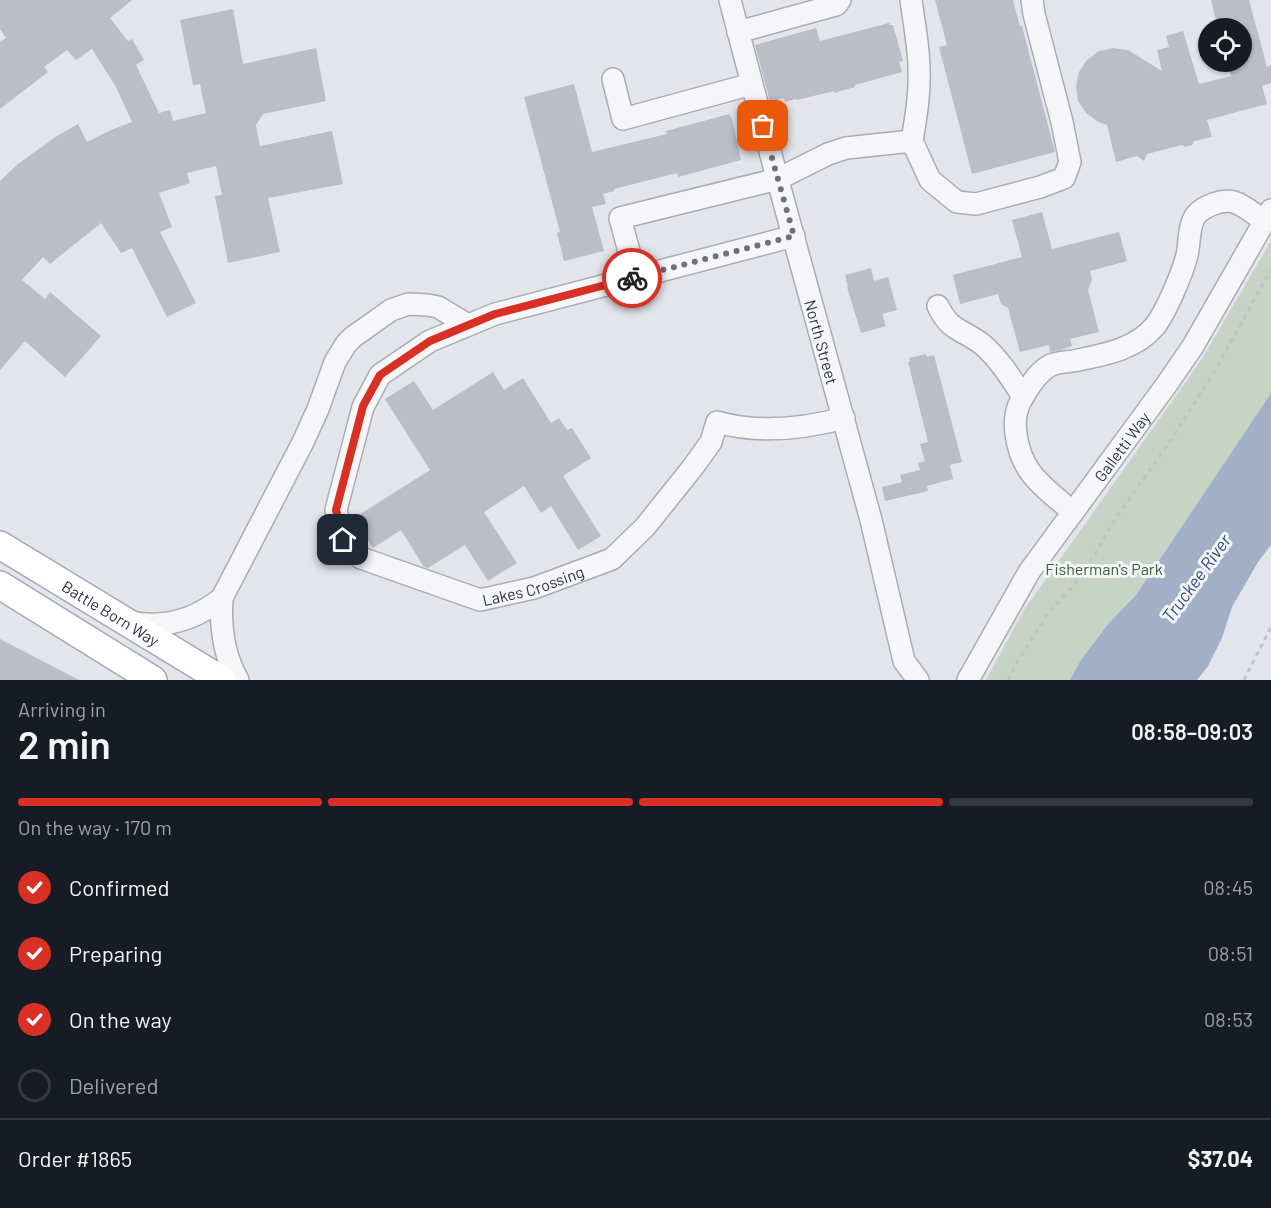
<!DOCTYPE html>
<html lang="en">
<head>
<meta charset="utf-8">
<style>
  body { margin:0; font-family:Barlow,sans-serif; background:#20242c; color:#f1f3f6; height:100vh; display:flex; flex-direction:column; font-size:22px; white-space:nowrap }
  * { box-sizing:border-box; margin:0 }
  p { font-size:20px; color:#9ea1a6 }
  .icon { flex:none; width:33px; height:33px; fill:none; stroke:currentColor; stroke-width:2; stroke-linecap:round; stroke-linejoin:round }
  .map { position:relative; height:680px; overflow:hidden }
  .sheet { display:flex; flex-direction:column; background:#171b24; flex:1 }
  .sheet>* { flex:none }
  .tools { position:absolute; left:1198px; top:18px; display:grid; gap:12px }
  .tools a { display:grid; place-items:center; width:54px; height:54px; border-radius:50%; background:#171b24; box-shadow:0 2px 4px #0004; font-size:30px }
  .pin { position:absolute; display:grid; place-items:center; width:51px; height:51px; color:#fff; margin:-26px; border-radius:12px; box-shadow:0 3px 9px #0006 }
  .courier { position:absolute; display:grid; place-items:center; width:60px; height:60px; margin:-30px; border:4px solid #d93025; border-radius:50%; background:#fff; color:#222; box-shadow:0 2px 8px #0007 }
  .head em { font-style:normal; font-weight:600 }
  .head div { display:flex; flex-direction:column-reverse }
  .head { display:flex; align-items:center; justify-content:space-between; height:102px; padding:0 18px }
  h1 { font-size:39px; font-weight:600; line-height:45px }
  .bar { display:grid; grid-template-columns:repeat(4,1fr); gap:9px 6px; align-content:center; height:72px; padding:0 18px }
  .bar i { height:8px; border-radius:4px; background:#363941 }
  .bar .on { background:#d93025 }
  .bar p { grid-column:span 4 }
  .line { display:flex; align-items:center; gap:15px; padding:0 18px; border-top:2px solid #363941 }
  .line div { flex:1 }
  ol { padding:0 18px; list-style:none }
  li { display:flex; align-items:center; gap:18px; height:66px }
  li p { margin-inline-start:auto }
  li .icon { padding:6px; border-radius:50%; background:#d93025; color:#fff; stroke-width:4 }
  li:last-child { color:#9ea1a6 }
  li i { width:33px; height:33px; border:3px solid #363941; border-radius:50% }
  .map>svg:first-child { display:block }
  .green { fill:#c7d3c5 }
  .water { fill:#a1b0c7 }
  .building { fill:#bbbec7 }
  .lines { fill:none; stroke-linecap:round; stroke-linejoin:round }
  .minor-casing { stroke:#a8acb4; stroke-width:24 }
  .major-casing { stroke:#a3a9b5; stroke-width:30 }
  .path { stroke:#c1c3c9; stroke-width:3; stroke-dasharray:4.5 4.5; stroke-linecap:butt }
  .minor { stroke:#f6f6f9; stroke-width:21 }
  .major { stroke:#fff; stroke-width:27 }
  .done { stroke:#6c717c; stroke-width:6; stroke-dasharray:0 10.8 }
  .route { stroke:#d93025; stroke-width:8 }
  .labels { text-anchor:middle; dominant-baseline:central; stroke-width:6; stroke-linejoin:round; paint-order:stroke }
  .street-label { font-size:16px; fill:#2c3241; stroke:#f3f4f8 }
  .park-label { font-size:16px; fill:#3d5c3a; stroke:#f3f4f8 }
  .water-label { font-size:18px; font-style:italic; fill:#394d73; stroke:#f3f4f8 }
</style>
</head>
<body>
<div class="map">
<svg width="1271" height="680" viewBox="0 0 1271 680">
  <rect width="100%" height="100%" fill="#e3e5ea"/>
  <path class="green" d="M 1271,241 L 1271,393 L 1136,595 L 1108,624 L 1081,660 L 1070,680 L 986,680 L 1024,610 L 1202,359 Z"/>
  <path class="water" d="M 1271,393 L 1271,545 L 1258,562 L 1232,607 L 1222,638 L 1208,666 L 1197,680 L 1070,680 L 1081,660 L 1108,624 L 1136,595 Z"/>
  <g class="building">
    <path d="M 0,0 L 132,0 L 110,18 L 128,41 L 132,39 L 144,60 L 136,65 L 159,113 L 170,110 L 173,121 L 206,113 L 200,84 L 193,85 L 180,20 L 233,9 L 243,64 L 316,48 L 326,101 L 263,114 L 256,125 L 260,146 L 332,131 L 343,184 L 268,198 L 280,252 L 228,263 L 215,196 L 222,195 L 216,166 L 187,173 L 190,183 L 159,193 L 172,227 L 160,232 L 196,303 L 167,317 L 132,248 L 121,253 L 101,223 L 50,264 L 43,257 L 22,280 L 45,299 L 50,292 L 101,336 L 65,377 L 25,341 L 0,370 L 0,181 L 18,164 L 57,136 L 78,124 L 87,142 L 111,130 L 132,122 L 116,87 L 92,49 L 76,60 L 67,50 L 44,67 L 48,72 L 0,109 L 0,42 L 6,38 L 0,29 Z"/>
    <path d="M 935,0 L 1013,0 L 1020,26 L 1022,26 L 1055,152 L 972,174 L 939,47 L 947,45 Z"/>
    <path d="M 1211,0 L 1249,0 L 1267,67 L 1271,65 L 1271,83 L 1262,86 L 1267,104 L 1207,120 L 1212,137 L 1194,141 L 1192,145 L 1185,147 L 1182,145 L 1147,154 L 1144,161 L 1137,156 L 1116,162 L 1107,125 L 1098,122 L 1086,113 L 1078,101 L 1076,86 L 1079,72 L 1087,60 L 1099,51 L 1113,48 L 1128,50 L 1162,71 L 1157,50 L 1169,47 L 1166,36 L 1183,31 L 1199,84 L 1231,76 L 1227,62 L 1242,62 L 1242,28 L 1218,28 Z"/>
    <path d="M 889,23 L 890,25 L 893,25 L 903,61 L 899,62 L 902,72 L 855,85 L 855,87 L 834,93 L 834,91 L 797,100 L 796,99 L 785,102 L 784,98 L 770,102 L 755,45 L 816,28 L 820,41 Z"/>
    <path d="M 574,84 L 592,152 L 667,134 L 666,131 L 729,114 L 732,119 L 741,160 L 678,177 L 677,173 L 614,189 L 614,191 L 603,194 L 606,204 L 592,207 L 604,251 L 564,261 L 557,233 L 560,232 L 524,97 Z"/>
    <path d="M 1042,212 L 1052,249 L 1119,232 L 1127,261 L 1090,271 L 1092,280 L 1088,290 L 1099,332 L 1070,339 L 1072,346 L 1061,350 L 1050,352 L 1049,345 L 1020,352 L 1008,308 L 1001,304 L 998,294 L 960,304 L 953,275 L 1022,257 L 1012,220 Z"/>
    <path d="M 871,268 L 874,281 L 888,277 L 897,310 L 882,314 L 886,326 L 861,333 L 847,287 L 848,287 L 845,275 Z"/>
    <path d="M 926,354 L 927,357 L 934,355 L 962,462 L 950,465 L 953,479 L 927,486 L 928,491 L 885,501 L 882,487 L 902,482 L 900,475 L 920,470 L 918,463 L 925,461 L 920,444 L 928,442 L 908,362 L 910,362 L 909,358 Z"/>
    <path d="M 493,372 L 504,390 L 523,378 L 551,423 L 559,418 L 567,430 L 572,428 L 591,458 L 563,476 L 601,536 L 578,550 L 551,506 L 541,513 L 524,486 L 484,512 L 517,563 L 488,581 L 465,545 L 428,568 L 424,567 L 401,530 L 373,548 L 354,518 L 430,470 L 385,399 L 414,381 L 433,410 Z"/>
    <path d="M 0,639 L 79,680 L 0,680 Z"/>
  </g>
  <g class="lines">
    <defs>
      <g id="minor">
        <path id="s1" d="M 730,0 L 763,126 L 871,520 L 904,661 L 918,680"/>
        <path d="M 911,0 C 914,23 919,47 919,70 C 920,94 916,117 912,141"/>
        <path d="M 738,32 L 836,5 L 840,0"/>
        <path d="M 613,79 L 623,119 L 752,84"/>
        <path id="s2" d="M 794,236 L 495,314 L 430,341 L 380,375 L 363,407 L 336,510 L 343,540 L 361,558 L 480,600 L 534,588 L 612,559 L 645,527 L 693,467 L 711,442 L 717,422 C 759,434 803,429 844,418"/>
        <path d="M 636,277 L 620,218 L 778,179 L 828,154 L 846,148 L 912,141 L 930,180 L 957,202 L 976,204 L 1040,187 L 1064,178 L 1070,162 L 1062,122 L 1034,14 L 1032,0"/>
        <path d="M 938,306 C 950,332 963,329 983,345 C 1000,360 1011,378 1023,397"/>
        <path d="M 1073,512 C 1045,488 1021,474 1016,434 C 1014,419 1016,408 1024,395 C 1031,384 1039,371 1051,365 C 1058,362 1067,362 1073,361 C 1103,355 1135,350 1155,326 C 1166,312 1183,272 1187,255 C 1190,243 1188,226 1196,215 C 1204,206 1222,199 1234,202 C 1244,205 1255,215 1265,221"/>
        <path d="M 130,622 C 165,629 195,620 222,598"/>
        <path d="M 238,680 C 223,654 220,627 222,598 L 303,442 L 318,409 L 335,362 L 346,344 L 353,337 L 391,310 L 408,304 L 428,305 L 438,307 L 468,325"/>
        <path id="s3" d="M 968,680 L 1029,572 L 1167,384 L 1193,346 L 1271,210"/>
      </g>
      <g id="major">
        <path id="s4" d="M 0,545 L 222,680"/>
        <path d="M 0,585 L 153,680"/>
      </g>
    </defs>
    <use href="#minor" class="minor-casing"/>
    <use href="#major" class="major-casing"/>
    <g class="path">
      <path d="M 1008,680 L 1019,659 L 1050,611 L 1075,584 L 1095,554 L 1117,516 L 1167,446 L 1215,371 L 1271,269"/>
      <path d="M 1244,680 L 1271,627"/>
    </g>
    <use href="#minor" class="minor"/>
    <use href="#major" class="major"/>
  </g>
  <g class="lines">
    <path class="done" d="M 632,278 L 794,236 L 763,126"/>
    <path class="route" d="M 343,540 L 336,510 L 363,406 L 380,375 L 430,341 L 495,314 L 632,278"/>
  </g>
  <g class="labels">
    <g class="street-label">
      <text stroke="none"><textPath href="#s1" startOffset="354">North Street</textPath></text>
      <text stroke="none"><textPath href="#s3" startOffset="280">Galletti Way</textPath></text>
      <text stroke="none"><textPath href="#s2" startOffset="820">Lakes Crossing</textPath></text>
      <text stroke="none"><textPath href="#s4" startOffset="130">Battle Born Way</textPath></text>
    </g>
    <g class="park-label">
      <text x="1104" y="568">Fisherman's Park</text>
    </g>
    <g class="water-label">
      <text transform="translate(1196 578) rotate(-54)">Truckee River</text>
    </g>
  </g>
</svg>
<div class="tools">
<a><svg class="icon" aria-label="locate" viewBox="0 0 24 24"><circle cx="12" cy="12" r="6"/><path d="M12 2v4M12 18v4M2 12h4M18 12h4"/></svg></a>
</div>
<div class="pin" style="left:763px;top:126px;background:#ea580c"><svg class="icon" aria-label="bag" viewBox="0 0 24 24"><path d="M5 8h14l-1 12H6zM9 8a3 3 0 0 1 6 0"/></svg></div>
<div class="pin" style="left:343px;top:540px;background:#1f2937"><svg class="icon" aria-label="home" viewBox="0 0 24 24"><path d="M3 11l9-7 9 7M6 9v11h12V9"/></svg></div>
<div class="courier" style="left:632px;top:278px"><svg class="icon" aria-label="bike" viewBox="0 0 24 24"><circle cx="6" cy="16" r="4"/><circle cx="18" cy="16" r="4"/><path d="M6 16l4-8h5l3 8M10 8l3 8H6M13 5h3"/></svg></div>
</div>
<section class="sheet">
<div class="head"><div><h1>2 min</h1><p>Arriving in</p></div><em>08:58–09:03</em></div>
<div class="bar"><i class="on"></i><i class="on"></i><i class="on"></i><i></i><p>On the way · 170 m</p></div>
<ol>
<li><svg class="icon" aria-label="check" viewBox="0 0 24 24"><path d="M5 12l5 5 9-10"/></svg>Confirmed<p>08:45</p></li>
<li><svg class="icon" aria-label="check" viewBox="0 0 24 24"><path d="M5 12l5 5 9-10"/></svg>Preparing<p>08:51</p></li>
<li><svg class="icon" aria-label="check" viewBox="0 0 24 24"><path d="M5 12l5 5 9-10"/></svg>On the way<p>08:53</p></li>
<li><i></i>Delivered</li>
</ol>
<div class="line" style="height:78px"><div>Order #1865</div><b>$37.04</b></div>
</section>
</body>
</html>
